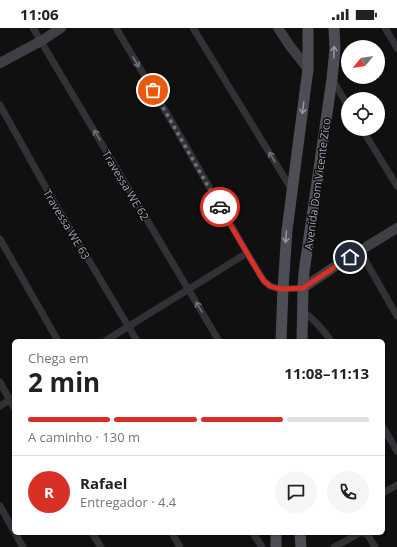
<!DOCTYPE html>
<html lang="pt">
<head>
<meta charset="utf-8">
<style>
  body { margin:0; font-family:"Open Sans",sans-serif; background:#f6f6f6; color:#222; height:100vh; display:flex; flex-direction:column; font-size:15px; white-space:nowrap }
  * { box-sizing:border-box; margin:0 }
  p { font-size:13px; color:#767676 }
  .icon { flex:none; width:22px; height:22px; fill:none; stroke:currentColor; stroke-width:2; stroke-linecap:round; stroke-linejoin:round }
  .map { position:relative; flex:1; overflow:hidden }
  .drawer { position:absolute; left:12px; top:311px; width:373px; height:196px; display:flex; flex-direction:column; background:#fff; border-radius:6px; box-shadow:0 1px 3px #0004 }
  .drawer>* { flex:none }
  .needle { width:26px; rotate:240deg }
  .controls { position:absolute; left:341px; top:12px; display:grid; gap:8px }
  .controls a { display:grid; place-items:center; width:44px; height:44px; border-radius:50%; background:#fff; box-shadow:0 1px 3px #0004; font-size:20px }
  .pin { position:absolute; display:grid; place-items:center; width:34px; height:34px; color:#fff; margin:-17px; border:2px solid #fff; border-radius:50%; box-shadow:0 1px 4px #0007 }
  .courier { position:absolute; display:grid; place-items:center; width:40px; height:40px; margin:-20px; border:3px solid #d93025; border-radius:50%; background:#fff; color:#222; box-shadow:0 1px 5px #0007 }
  .overview em { font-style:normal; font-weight:700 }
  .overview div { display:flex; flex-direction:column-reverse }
  .overview { display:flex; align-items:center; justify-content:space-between; height:68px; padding:0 16px }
  h1 { font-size:26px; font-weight:700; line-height:30px }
  .bar { display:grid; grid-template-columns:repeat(4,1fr); gap:6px 4px; align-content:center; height:48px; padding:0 16px }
  .bar i { height:5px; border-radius:3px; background:#e0e0e0 }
  .bar .selected { background:#d93025 }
  .bar p { grid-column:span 4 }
  .line { display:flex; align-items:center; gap:10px; padding:0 16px; border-top:1px solid #e0e0e0 }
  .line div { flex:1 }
  .round { display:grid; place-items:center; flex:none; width:42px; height:42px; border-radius:21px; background:#f6f6f6 }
  .status { display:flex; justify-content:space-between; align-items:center; height:28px; padding:0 20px; background:#fff; direction:ltr }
  .status svg { height:11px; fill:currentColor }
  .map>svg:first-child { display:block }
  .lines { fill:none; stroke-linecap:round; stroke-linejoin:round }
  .street { stroke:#313136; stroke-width:7 }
  .secondary { stroke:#3f4046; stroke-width:10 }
  .primary { stroke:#4d4e55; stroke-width:11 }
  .oneway { stroke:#8f949f }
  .oneway2 { stroke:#6e717a }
  .done { stroke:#6e727a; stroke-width:4; stroke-dasharray:0 7.2 }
  .route { stroke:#d93025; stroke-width:5 }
  .labels { text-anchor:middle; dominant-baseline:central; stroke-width:3; stroke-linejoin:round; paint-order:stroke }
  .street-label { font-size:11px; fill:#a0a6b2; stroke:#0b0b0c }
</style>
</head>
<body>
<div class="status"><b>11:06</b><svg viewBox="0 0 49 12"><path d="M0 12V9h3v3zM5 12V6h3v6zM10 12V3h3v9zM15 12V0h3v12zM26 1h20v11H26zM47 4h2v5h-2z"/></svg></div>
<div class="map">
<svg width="397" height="519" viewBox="0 0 397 519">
  <rect width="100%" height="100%" fill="#101011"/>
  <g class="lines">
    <g class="street">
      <path d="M 33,0 L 219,313"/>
      <path d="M 116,0 L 175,99 L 247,225 L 264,253 L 270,258 L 276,260 L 283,261 L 303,260"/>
      <path d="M 193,0 L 292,162"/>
      <path d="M 385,0 L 397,20"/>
      <path d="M 332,51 L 348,78"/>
      <path d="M 0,77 L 50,167 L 137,313"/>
      <path d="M 362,101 L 397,158"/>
      <path d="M 0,211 L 58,313"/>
      <path d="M 360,223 L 397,288"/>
      <path d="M 302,283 C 314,291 323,301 331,313"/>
      <path d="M 105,313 L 247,225"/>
      <path d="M 0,354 L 14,380"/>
      <path d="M 0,378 L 14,369"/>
      <path d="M 383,399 L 397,423"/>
      <path d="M 383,465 L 397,457"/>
      <path d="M 0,478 L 14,503"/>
      <path d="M 15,505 L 23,519"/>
      <path d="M 92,505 L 101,519"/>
      <path d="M 172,505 L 180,519"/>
      <path d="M 253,505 L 262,519"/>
      <path d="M 364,505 L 368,507 L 375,519"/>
      <path d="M 334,519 L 360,505"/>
    </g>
    <g class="secondary">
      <path d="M 278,0 L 290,18 L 308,41"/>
      <path d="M 0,35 L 41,13 L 61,0"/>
      <path d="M 303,260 L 340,235 L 397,200"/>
    </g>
    <g class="primary">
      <path d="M 281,313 L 283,261 L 287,202 L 308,41 L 308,0"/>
      <path d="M 302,313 L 303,260 L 304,244 L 332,51 L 335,21 L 334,0"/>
      <path d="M 300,505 L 301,519"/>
      <path d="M 276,519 L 276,505"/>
    </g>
  </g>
  <defs><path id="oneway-shaft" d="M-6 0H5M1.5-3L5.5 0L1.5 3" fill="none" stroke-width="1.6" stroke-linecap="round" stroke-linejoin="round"/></defs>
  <g class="oneway">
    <use href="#oneway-shaft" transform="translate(334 24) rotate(-88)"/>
    <use href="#oneway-shaft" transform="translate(303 80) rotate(97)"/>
    <use href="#oneway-shaft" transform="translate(286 209) rotate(94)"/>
  </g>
  <g class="oneway2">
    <use href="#oneway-shaft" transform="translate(136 34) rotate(59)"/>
    <use href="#oneway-shaft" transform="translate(97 107) rotate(-121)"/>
    <use href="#oneway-shaft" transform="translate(272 129) rotate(-121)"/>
    <use href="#oneway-shaft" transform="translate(199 279) rotate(-121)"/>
  </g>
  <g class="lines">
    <path class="done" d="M 153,62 L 220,179"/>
    <path class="route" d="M 220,179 L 260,247 L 264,253 L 270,258 L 276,260 L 283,261 L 303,260 L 350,229"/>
  </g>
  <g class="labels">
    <g class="street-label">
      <text transform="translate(317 156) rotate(-82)">Avenida Dom Vicente Zico</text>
      <text transform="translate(126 157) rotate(59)">Travessa WE 62</text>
      <text transform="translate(67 196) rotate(59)">Travessa WE 63</text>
    </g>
  </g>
</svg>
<div class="controls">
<a><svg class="needle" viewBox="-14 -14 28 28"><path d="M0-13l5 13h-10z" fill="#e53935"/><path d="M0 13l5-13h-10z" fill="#767676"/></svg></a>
<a><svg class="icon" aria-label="locate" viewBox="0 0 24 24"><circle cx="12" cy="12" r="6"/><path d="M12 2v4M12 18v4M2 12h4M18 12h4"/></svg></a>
</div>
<div class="pin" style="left:153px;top:62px;background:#ea580c"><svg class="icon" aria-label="bag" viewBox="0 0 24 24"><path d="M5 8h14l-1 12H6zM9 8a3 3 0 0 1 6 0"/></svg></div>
<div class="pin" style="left:350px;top:229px;background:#1f2937"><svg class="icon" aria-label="home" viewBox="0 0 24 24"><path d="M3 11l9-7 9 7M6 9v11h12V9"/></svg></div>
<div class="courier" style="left:220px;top:179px"><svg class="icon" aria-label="car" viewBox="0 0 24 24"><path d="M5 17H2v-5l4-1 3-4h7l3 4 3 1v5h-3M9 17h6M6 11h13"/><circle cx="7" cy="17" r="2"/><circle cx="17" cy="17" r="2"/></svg></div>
<section class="drawer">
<div class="overview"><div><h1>2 min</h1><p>Chega em</p></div><em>11:08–11:13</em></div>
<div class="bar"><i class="selected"></i><i class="selected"></i><i class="selected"></i><i></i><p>A caminho · 130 m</p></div>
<div class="line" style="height:72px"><b class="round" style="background:#d93025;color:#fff">R</b><div><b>Rafael</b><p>Entregador · 4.4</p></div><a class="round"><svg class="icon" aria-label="chat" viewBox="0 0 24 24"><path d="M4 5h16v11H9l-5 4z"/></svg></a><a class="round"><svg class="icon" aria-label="phone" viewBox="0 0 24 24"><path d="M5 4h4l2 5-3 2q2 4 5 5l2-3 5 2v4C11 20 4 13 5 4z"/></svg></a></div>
</section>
</div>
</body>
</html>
